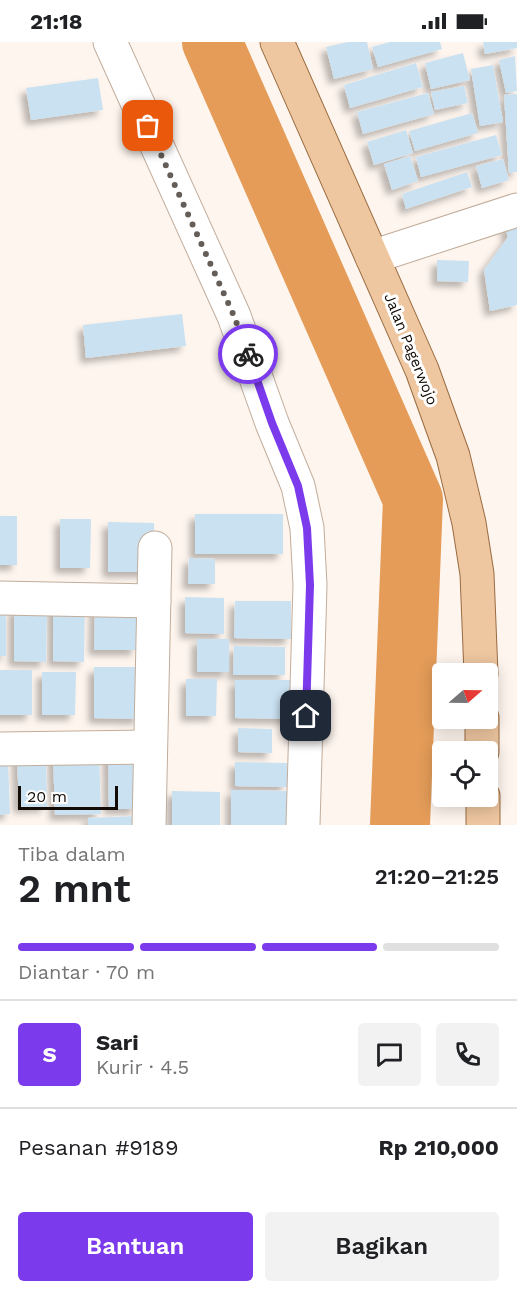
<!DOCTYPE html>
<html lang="id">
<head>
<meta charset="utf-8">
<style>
  body { margin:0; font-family:"Work Sans",sans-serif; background:#f2f2f2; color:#202124; height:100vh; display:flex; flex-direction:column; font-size:22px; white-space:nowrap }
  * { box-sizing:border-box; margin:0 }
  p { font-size:20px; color:#757577 }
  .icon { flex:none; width:33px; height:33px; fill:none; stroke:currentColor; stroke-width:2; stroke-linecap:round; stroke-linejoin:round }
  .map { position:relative; height:783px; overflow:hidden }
  .panel { display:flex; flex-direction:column; background:#fff; flex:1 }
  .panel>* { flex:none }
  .needle { width:39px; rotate:70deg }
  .controls { position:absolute; left:432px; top:621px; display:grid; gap:12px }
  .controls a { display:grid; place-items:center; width:66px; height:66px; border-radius:6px; background:#fff; box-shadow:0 3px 15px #0003; font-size:30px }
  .scale { position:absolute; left:18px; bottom:15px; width:100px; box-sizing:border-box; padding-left:6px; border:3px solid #120b06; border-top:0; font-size:16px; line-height:21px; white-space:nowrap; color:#120b06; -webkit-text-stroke:4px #fff; paint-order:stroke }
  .pin { position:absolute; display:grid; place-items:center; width:51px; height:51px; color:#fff; margin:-26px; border-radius:12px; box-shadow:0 3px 9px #0006 }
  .courier { position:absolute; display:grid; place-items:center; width:60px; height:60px; margin:-30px; border:4px solid #7c3aed; border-radius:50%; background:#fff; color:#222; box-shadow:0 2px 8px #0007 }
  .overview em { font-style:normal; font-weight:600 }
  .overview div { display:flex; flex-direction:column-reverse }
  .overview { display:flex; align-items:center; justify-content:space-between; height:102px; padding:0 18px }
  h1 { font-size:39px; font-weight:600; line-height:45px }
  .bar { display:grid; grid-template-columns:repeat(4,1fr); gap:9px 6px; align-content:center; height:72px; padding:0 18px }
  .bar i { height:8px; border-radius:4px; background:#e0e0e0 }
  .bar .active { background:#7c3aed }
  .bar p { grid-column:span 4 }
  .line { display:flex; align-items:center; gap:15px; padding:0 18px; border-top:2px solid #e0e0e0 }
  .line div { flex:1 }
  .round { display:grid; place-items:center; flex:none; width:63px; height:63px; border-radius:6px; background:#f2f2f2 }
  .action { display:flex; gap:12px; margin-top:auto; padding:12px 18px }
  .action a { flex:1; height:69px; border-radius:6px; background:#7c3aed; color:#fff; font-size:24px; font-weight:600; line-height:69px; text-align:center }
  .action a+a { background:#f2f2f2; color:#202124 }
  .status { display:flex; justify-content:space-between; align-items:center; height:42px; padding:0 30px; background:#fff; direction:ltr }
  .status svg { height:16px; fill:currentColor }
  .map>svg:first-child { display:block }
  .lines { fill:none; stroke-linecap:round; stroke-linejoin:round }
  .river { stroke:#e49c58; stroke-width:60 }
  .building { fill:#cae1f1; filter:url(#shadow) }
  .minor-casing { stroke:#c1ad9c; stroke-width:35 }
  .major-casing { stroke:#9a6c41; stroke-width:35 }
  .minor { stroke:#fff; stroke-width:33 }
  .major { stroke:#eec6a0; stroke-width:33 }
  .done { stroke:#655d57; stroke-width:6; stroke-dasharray:0 10.8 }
  .route { stroke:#7c3aed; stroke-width:8 }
  .labels { text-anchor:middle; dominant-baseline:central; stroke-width:6; stroke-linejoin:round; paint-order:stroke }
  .street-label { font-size:15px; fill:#120b06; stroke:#fff }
</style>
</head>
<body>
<div class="status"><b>21:18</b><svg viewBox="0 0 49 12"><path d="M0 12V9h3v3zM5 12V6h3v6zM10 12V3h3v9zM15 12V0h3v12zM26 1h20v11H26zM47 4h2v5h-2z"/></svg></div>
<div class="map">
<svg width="517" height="783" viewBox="0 0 517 783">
  <defs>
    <filter id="shadow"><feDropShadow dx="-5.5" dy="5.5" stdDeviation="3" flood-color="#0004"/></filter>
  </defs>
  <rect width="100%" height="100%" fill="#fef5ee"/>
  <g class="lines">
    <path class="river" d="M 212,0 L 413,457 L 400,783"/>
  </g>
  <g class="building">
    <path d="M 348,0 L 367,0 L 373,27 L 334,37 L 326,5 Z"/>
    <path d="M 390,0 L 440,0 L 442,7 L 378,25 L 372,5 Z"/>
    <path d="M 483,0 L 517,0 L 517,6 L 485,12 Z"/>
    <path d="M 463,11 L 470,38 L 431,47 L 425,21 Z"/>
    <path d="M 515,14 L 517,49 L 506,51 L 499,18 Z"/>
    <path d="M 416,21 L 423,45 L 350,66 L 344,43 Z"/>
    <path d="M 493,23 L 503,80 L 480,84 L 471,27 Z"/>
    <path d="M 98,36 L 103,68 L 31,78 L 26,46 Z"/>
    <path d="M 464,44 L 468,61 L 435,68 L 431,50 Z"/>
    <path d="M 428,51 L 434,72 L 363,92 L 357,70 Z"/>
    <path d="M 517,52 L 517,130 L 509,131 L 504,53 Z"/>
    <path d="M 472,71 L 478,91 L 415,109 L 409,89 Z"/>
    <path d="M 406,88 L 413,111 L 374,123 L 367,100 Z"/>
    <path d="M 496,93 L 502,113 L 421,135 L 416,115 Z"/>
    <path d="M 410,114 L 418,139 L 392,148 L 384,122 Z"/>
    <path d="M 503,117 L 509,138 L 482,146 L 476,124 Z"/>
    <path d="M 467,130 L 472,145 L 406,167 L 402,152 Z"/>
    <path d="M 517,179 L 517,263 L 490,269 L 484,228 L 508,195 L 505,184 Z"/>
    <path d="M 437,218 L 469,219 L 468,240 L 437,239 Z"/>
    <path d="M 182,272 L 186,304 L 86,316 L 83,283 Z"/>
    <rect x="195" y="472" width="88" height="40"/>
    <rect x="0" y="474" width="17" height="49"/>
    <path d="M 60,477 L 91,477 L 90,526 L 60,526 Z"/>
    <path d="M 108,480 L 154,481 L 154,530 L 108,530 Z"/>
    <path d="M 189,516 L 215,517 L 215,542 L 188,542 Z"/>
    <path d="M 185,555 L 224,556 L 224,592 L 185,591 Z"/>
    <path d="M 235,559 L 291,559 L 291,597 L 234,596 Z"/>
    <path d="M 53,561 L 85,561 L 84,620 L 53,619 Z"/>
    <path d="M 95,562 L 137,563 L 137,608 L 94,608 Z"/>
    <rect x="0" y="563" width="6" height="51"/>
    <path d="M 14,566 L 47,567 L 46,620 L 14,619 Z"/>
    <rect x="197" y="597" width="32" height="33"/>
    <path d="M 234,604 L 285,605 L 285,633 L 233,633 Z"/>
    <path d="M 94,625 L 140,625 L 140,677 L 94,676 Z"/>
    <rect x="0" y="628" width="32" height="45"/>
    <path d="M 42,630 L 76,630 L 75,673 L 42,673 Z"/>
    <path d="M 186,637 L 217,637 L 216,674 L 186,674 Z"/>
    <path d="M 235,638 L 296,638 L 296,677 L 235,676 Z"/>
    <path d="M 238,686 L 272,687 L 272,711 L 238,710 Z"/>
    <path d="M 99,709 L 101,772 L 55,773 L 53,711 Z"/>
    <path d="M 135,709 L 137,767 L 109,767 L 108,710 Z"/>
    <path d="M 46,711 L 47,765 L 19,766 L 17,712 Z"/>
    <path d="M 0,716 L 8,716 L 10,772 L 0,773 Z"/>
    <path d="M 235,720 L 287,721 L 287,745 L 235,744 Z"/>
    <path d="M 231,748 L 288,749 L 288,783 L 231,783 Z"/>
    <path d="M 172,749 L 220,750 L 220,783 L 172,783 Z"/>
    <path d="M 137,774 L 137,783 L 88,783 L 88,776 Z"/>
  </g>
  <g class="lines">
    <defs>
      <g id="minor">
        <path d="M 110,0 L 234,274 L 272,381 L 298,444 L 307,486 L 310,543 L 303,783"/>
        <path d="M 372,215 L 517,168"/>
        <path d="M 0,556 L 154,559"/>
        <path d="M 0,707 L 149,705"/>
        <path d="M 149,783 L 155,506"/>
      </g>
      <g id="major">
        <path d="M 277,0 L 422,328 L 453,414 L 469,481 L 477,532 L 481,632"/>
        <path d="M 482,676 L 482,710"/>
        <path d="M 483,754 L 483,783"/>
      </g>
    </defs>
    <use href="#minor" class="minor-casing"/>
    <use href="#major" class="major-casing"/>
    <use href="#minor" class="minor"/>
    <use href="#major" class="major"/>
  </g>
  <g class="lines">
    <path class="done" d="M 148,84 L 234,274 L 248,312"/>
    <path class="route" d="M 248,312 L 272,381 L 298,444 L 307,486 L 310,543 L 306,674"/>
  </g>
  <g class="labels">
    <g class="street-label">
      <text transform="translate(411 307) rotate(68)">Jalan Pagerwojo</text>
    </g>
  </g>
</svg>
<div class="controls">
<a><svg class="needle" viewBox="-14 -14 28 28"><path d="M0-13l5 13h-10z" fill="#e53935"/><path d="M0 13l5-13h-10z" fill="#757577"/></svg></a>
<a><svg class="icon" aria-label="locate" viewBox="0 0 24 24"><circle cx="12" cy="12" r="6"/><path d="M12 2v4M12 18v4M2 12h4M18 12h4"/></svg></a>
</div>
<div class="scale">20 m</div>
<div class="pin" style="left:148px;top:84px;background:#ea580c"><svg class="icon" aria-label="bag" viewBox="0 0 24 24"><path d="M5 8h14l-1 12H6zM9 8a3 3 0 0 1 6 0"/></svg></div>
<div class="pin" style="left:306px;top:674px;background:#1f2937"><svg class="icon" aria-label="home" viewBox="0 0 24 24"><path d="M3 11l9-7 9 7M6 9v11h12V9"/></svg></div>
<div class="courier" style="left:248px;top:312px"><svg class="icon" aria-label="bike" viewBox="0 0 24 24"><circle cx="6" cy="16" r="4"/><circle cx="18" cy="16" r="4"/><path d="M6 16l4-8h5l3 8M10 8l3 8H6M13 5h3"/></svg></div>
</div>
<section class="panel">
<div class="overview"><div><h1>2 mnt</h1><p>Tiba dalam</p></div><em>21:20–21:25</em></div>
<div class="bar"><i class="active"></i><i class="active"></i><i class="active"></i><i></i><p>Diantar · 70 m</p></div>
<div class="line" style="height:108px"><b class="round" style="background:#7c3aed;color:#fff">S</b><div><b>Sari</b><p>Kurir · 4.5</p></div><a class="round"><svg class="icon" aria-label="chat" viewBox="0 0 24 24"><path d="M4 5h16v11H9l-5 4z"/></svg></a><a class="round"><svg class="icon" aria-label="phone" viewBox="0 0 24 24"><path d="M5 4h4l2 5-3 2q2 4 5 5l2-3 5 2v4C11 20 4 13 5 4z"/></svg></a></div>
<div class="line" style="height:78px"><div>Pesanan #9189</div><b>Rp 210,000</b></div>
<div class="action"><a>Bantuan</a><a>Bagikan</a></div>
</section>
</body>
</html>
